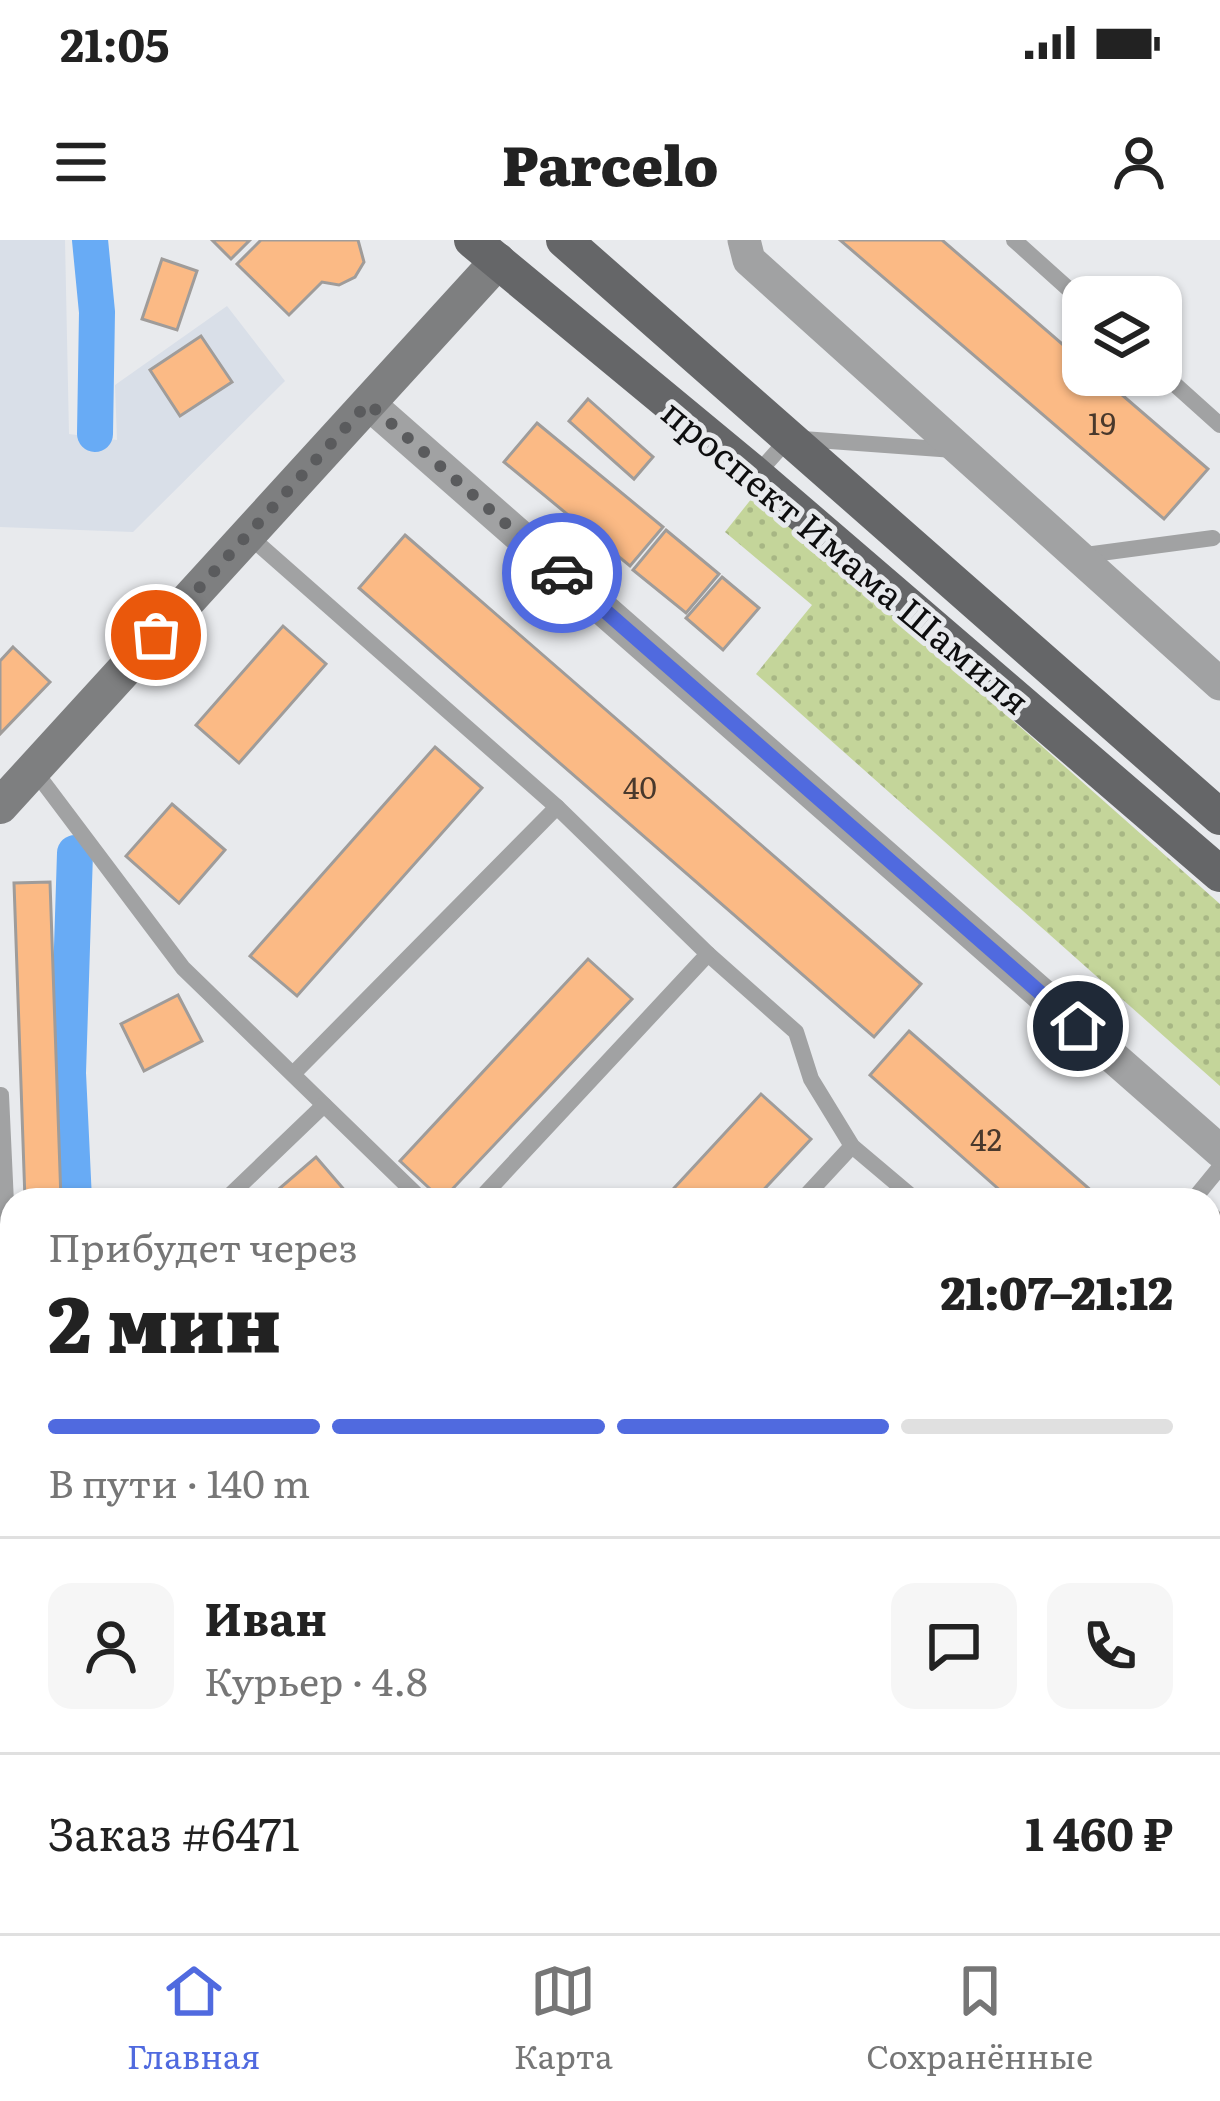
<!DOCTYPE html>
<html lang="ru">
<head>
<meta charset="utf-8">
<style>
  body { margin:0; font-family:Literata,serif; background:#f6f6f6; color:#222; height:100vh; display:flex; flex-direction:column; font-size:45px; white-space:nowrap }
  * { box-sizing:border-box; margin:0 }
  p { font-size:39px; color:#767676 }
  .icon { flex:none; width:66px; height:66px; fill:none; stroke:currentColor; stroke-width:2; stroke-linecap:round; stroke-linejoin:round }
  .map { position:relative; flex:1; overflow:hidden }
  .side { position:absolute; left:0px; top:948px; width:1221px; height:747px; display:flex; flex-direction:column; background:#fff; border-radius:36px 36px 0 0; box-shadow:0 3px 9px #0004 }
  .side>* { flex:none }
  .tools { position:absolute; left:1062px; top:36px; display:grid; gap:24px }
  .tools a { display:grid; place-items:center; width:120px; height:120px; border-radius:24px; background:#fff; box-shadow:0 3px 9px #0004; font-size:60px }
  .pin { position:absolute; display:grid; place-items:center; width:102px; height:102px; color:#fff; margin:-51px; border:6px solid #fff; border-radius:50%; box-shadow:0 3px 12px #0007 }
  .courier { position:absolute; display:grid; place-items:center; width:120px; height:120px; margin:-60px; border:9px solid #506adf; border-radius:50%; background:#fff; color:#222; box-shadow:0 3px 15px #0007 }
  .head em { font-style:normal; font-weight:800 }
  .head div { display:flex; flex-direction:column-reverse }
  .head { display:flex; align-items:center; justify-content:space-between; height:204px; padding:0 48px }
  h1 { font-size:78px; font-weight:800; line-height:90px }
  .bar { display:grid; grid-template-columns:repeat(4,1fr); gap:18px 12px; align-content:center; height:144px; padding:0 48px }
  .bar i { height:15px; border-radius:9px; background:#e0e0e0 }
  .bar .selected { background:#506adf }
  .bar p { grid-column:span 4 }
  .line { display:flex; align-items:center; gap:30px; padding:0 48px; border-top:3px solid #e0e0e0 }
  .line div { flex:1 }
  .round { display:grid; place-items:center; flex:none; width:126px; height:126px; border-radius:24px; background:#f6f6f6 }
  .status { display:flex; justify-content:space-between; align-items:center; height:84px; padding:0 60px; background:#fff; direction:ltr }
  .status svg { height:33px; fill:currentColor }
  header { display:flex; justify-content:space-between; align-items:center; height:156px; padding:0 48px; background:#fff; font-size:54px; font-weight:800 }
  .menu { display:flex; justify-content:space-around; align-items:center; height:168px; border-top:3px solid #e0e0e0; background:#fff; font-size:33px; color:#767676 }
  .menu a { display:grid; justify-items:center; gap:6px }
  .menu .selected { color:#506adf }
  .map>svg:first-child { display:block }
  .built { fill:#d9dfe8 }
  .park { fill:url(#park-dots) }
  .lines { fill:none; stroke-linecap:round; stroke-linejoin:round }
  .canal { stroke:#68abf5; stroke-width:36 }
  .building { fill:#fbba85; stroke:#9f9c9a; stroke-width:3 }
  .lane { stroke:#a1a2a3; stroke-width:16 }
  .street { stroke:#a1a2a3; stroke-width:33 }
  .secondary { stroke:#7e7f80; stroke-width:36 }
  .primary { stroke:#656668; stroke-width:36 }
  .done { stroke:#5a5b5d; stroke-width:12; stroke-dasharray:0 21.6 }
  .route { stroke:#506adf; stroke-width:15 }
  .labels { text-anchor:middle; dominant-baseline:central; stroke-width:10; stroke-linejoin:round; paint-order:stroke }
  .number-label { font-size:30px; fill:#49392c }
  .street-label { font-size:36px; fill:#0e0e0f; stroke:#e8eaed }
</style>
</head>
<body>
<div class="status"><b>21:05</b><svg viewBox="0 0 49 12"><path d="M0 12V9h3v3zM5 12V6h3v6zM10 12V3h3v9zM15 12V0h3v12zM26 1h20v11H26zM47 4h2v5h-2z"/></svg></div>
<header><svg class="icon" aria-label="menu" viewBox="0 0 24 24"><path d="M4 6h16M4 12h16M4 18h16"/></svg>Parcelo<svg class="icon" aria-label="person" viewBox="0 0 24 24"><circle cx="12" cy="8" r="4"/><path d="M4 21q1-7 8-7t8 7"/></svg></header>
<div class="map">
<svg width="1220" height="1693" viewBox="0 0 1220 1693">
  <defs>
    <pattern id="park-dots" width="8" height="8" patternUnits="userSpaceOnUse" patternTransform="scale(3)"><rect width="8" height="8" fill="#c4d59a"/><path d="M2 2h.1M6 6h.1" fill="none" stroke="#a7b684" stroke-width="1.8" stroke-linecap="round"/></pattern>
  </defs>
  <rect width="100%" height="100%" fill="#e8eaed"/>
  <g class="built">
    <path d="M 0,0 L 65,0 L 69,194 L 117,200 L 115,145 L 227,66 L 285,141 L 133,292 L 0,287 Z"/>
    <path d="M 1209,1221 L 1220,1233 L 1220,1324 L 1209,1335 Z"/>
    <path d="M 393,1683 L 887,1683 L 877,1693 L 405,1693 Z"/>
  </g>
  <path class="park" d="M 756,253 L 1220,664 L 1220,846 L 756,434 L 812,365 L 725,292 Z"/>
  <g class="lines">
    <g class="canal">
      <path d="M 90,0 L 97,72 L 95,194"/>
      <path d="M 74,960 L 68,833 L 75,613"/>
    </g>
  </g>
  <g class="building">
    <path d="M 212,0 L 250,0 L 231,19 Z"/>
    <path d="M 261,0 L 358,0 L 364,22 L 355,37 L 339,45 L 322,42 L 289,75 L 237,24 Z"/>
    <path d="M 840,0 L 942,0 L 1083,122 L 1083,135 L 1099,135 L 1208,229 L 1164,279 Z"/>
    <path d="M 162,19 L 197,31 L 177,90 L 142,79 Z"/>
    <path d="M 201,96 L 232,142 L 180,176 L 150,130 Z"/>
    <path d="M 588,159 L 653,217 L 634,239 L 569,181 Z"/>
    <path d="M 537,183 L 663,287 L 630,326 L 504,222 Z"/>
    <path d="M 666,290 L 719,334 L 686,373 L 633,330 Z"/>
    <path d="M 405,295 L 921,744 L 874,797 L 359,348 Z"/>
    <path d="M 722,337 L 759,368 L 723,410 L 686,378 Z"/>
    <path d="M 283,386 L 326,424 L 239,523 L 196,485 Z"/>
    <path d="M 13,407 L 50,442 L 0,494 L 0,421 Z"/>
    <path d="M 435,507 L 482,548 L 297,756 L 250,716 Z"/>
    <path d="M 172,564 L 225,610 L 179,663 L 126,616 Z"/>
    <path d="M 50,642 L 61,960 L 25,960 L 14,643 Z"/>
    <path d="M 588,719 L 632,759 L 442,960 L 400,921 Z"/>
    <path d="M 178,755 L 202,801 L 144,831 L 121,784 Z"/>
    <path d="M 909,791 L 1102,960 L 1011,960 L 870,835 Z"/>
    <path d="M 761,854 L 811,899 L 754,960 L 663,960 Z"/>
    <path d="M 316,917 L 353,960 L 266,960 Z"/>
    <path d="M 1218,972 L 1220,974 L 1220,1052 L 1209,1043 L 1209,982 Z"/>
    <path d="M 1209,1258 L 1220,1269 L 1220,1306 L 1209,1317 Z"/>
    <path d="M 0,1375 L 12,1387 L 12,1394 L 0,1406 Z"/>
    <path d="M 1220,1579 L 1220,1670 L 1218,1672 L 1209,1664 L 1209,1592 Z"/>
    <path d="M 204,1683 L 270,1683 L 205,1689 Z"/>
    <path d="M 307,1683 L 333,1683 L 338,1693 L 288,1693 Z"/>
    <path d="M 652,1683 L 740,1683 L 731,1693 L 643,1693 Z"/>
    <path d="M 969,1683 L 1035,1683 L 1043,1691 L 959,1693 Z"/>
  </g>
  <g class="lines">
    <g class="lane">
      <path d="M 1014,0 L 1083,62"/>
      <path d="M 1161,132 L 1220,185"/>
      <path d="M 756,235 L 789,198 L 954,210"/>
      <path d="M 248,295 L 557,567 L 293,834"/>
      <path d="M 1078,316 L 1213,298"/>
      <path d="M 34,530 L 183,728 L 422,960"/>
      <path d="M 708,714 L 796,792 L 811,839 L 852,906 L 916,960"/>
      <path d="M 1,855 L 12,1093"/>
      <path d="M 225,960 L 324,865"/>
      <path d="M 479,960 L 708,714 L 557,567"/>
      <path d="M 802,960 L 852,906"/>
      <path d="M 1193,960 L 1220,927"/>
      <path d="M 1209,1138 L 1220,1147"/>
      <path d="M 1209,1368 L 1220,1356"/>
      <path d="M 1209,1533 L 1220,1521"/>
      <path d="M 28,1683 L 29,1693"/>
      <path d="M 1093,1683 L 1096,1693"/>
    </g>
    <g class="street">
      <path d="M 744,0 L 749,20 L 1220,444"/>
      <path d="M 368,163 L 1220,911"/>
      <path d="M 0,1526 L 12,1528"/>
    </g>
    <path class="secondary" d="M 0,566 L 498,21"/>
    <g class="primary">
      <path d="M 472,0 L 756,235 L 1220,634"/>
      <path d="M 564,0 L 1220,577"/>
    </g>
  </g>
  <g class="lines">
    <path class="done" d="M 156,395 L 368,163 L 562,333"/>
    <path class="route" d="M 562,333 L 1078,786"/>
  </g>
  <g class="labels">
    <g class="number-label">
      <text x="1102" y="182">19</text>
      <text x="640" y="546">40</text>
      <text x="986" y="898">42</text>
    </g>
    <g class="street-label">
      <text transform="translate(847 315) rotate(40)">проспект Имама Шамиля</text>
    </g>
  </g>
</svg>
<div class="tools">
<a><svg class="icon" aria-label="layers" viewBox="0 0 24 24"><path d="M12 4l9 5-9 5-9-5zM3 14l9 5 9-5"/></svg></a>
</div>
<div class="pin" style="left:156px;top:395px;background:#ea580c"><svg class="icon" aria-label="bag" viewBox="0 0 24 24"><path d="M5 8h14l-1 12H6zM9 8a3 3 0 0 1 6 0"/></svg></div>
<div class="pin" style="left:1078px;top:786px;background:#1f2937"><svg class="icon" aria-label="home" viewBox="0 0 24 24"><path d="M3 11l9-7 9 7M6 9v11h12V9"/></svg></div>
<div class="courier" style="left:562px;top:333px"><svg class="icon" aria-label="car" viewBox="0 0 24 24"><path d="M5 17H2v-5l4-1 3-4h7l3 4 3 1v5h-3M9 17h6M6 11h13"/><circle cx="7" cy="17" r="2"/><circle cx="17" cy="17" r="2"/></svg></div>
<section class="side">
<div class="head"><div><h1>2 мин</h1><p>Прибудет через</p></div><em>21:07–21:12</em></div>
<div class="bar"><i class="selected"></i><i class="selected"></i><i class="selected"></i><i></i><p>В пути · 140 m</p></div>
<div class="line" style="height:216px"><a class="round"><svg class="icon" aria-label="person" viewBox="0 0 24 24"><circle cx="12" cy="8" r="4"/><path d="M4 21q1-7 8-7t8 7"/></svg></a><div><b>Иван</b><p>Курьер · 4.8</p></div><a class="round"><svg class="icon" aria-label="chat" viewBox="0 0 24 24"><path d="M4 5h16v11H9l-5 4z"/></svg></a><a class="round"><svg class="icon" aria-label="phone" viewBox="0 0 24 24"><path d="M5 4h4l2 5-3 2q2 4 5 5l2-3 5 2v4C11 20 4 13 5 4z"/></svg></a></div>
<div class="line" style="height:156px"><div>Заказ #6471</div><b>1 460 ₽</b></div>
</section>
</div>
<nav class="menu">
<a class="selected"><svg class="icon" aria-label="home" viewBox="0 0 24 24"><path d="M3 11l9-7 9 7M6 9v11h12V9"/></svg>Главная</a>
<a><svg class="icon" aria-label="map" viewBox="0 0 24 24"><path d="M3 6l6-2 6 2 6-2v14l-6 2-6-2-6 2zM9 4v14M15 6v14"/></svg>Карта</a>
<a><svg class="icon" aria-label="saved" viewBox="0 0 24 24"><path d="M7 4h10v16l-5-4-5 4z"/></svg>Сохранённые</a>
</nav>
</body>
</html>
